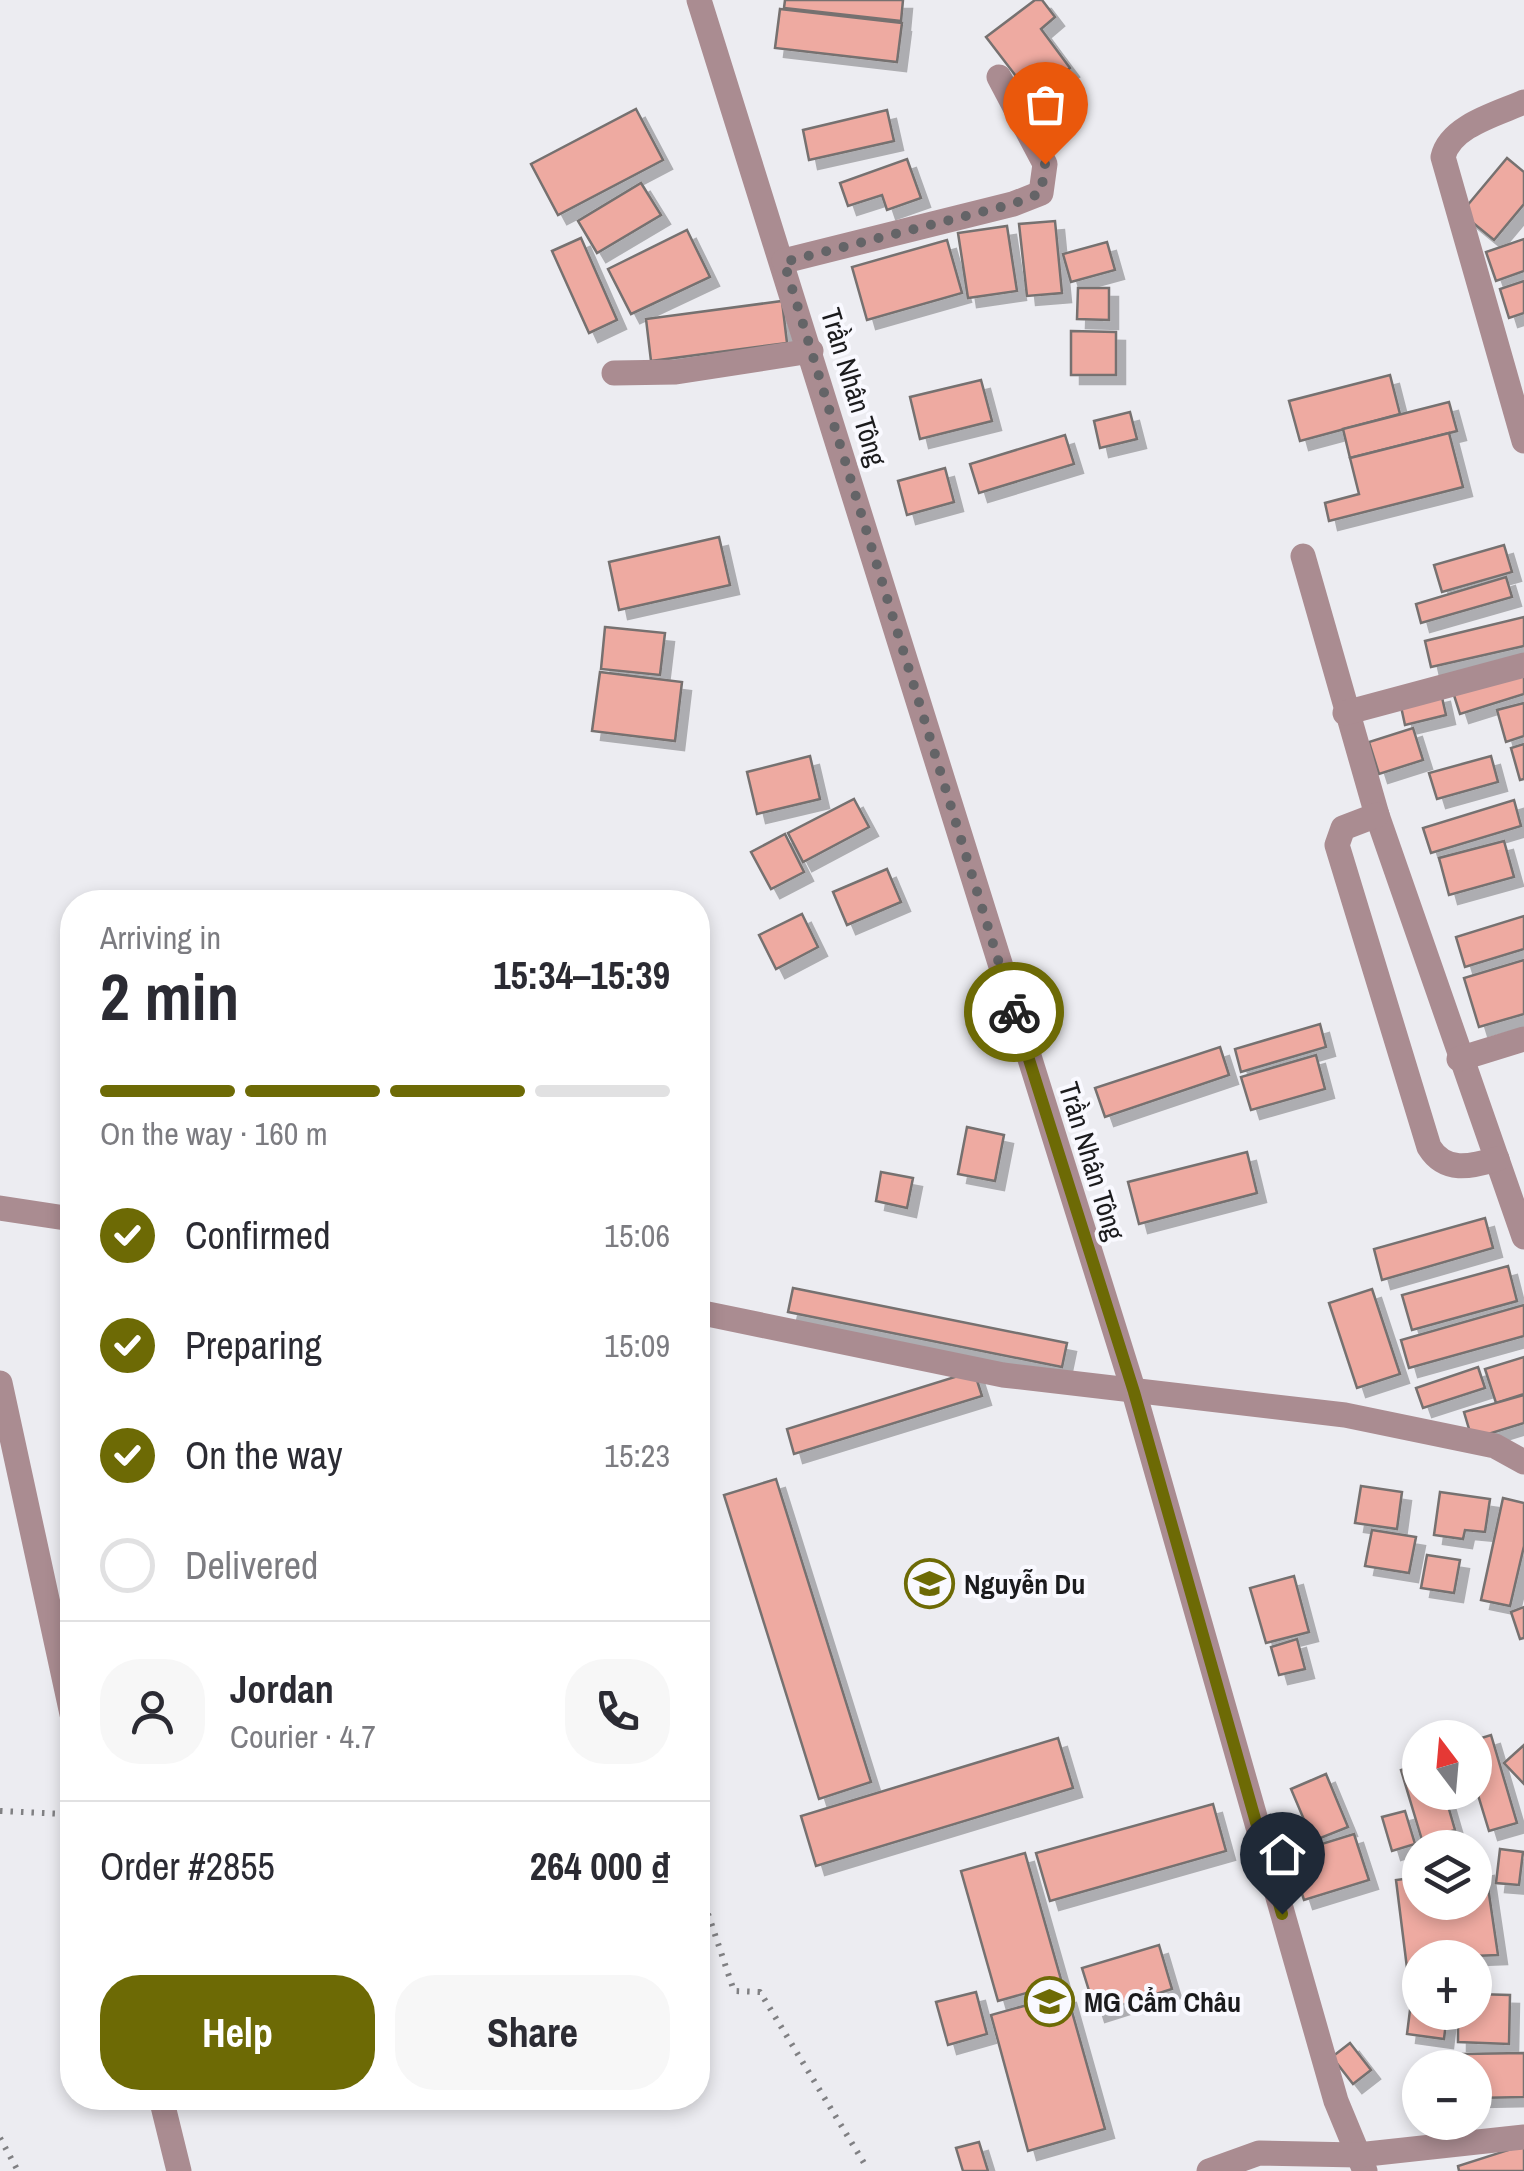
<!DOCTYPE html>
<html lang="en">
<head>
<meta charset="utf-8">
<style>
  body { margin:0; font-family:"Archivo Narrow",sans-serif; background:#f7f7f7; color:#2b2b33; height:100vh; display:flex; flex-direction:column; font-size:38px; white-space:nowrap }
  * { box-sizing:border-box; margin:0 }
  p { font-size:32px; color:#7c7c81 }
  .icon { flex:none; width:55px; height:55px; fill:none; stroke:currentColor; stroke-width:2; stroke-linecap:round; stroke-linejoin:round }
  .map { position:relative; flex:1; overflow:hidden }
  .side { position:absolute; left:60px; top:890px; width:650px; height:1220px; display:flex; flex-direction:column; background:#fff; border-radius:40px; box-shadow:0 5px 15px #0003 }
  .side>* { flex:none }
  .needle { width:65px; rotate:344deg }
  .fabs { position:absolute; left:1402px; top:1720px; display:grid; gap:20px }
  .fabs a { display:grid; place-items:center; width:90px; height:90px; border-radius:50%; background:#fff; box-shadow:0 5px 15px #0003; font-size:50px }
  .pin { position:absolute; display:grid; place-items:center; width:85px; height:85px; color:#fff; margin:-102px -42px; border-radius:50% 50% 50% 0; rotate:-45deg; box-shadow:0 0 10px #0007 }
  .pin .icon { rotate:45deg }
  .courier { position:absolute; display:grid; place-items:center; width:100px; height:100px; margin:-50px; border:8px solid #6d6a05; border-radius:50%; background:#fff; color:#222; box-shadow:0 2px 12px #0007 }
  .overview em { font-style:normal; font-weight:700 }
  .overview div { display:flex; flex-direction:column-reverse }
  .overview { display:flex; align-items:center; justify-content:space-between; height:170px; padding:0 40px }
  h1 { font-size:65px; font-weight:700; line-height:75px }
  .bar { display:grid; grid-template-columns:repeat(4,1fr); gap:15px 10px; align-content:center; height:120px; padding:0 40px }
  .bar i { height:12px; border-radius:8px; background:#e1e1e2 }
  .bar .on { background:#6d6a05 }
  .bar p { grid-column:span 4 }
  .line { display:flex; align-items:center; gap:25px; padding:0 40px; border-top:2px solid #e1e1e2 }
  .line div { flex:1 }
  .round { display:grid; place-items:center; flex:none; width:105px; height:105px; border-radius:40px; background:#f7f7f7 }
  ol { padding:0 40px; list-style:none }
  li { display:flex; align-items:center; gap:30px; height:110px }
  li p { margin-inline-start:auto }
  li .icon { padding:10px; border-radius:50%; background:#6d6a05; color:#fff; stroke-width:4 }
  li:last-child { color:#7c7c81 }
  li i { width:55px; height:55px; border:5px solid #e1e1e2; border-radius:50% }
  .button { display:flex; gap:20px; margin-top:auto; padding:20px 40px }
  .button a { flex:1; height:115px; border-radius:40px; background:#6d6a05; color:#fff; font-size:40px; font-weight:700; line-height:115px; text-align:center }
  .button a+a { background:#f7f7f7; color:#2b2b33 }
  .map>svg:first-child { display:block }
  .building { fill:#eeaaa1; stroke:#767170; stroke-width:2.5; filter:url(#shadow) }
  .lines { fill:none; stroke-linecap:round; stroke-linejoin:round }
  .path { stroke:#808083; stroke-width:6; stroke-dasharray:2.5 8; stroke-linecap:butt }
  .minor { stroke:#aa8c91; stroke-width:25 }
  .done { stroke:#646467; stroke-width:10; stroke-dasharray:0 18 }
  .route { stroke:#6d6a05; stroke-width:12 }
  .labels { text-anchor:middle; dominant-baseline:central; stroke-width:8; stroke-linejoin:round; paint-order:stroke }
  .street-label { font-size:28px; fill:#1b1b1d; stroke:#f9f9ff }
  .poi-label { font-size:28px; font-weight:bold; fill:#1b1b1d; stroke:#f9f9ff; text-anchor:start }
</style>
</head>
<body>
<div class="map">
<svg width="1524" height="2171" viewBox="0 0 1524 2171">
  <defs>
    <filter id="shadow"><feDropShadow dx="9" dy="9" stdDeviation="0" flood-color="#0004"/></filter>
  </defs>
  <rect width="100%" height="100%" fill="#ececf1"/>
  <g class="building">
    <path d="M 785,0 L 903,0 L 901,21 L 784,8 Z"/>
    <path d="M 1035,0 L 1042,0 L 1055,17 L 1041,29 L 1070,68 L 1032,97 L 986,37 Z"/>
    <path d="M 780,9 L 902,23 L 897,62 L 775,48 Z"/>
    <path d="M 636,109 L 663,160 L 558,215 L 531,164 Z"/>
    <path d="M 887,110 L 894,141 L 809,160 L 803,130 Z"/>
    <path d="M 1507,158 L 1524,172 L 1524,204 L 1494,240 L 1461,213 Z"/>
    <path d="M 907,159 L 921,198 L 887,210 L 882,195 L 848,206 L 840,183 Z"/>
    <path d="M 641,183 L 661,215 L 597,253 L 578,221 Z"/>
    <path d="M 1055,221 L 1062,293 L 1027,296 L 1019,224 Z"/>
    <path d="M 1007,226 L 1017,291 L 968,298 L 958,233 Z"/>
    <path d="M 687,230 L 710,277 L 631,314 L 608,269 Z"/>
    <path d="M 581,238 L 617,320 L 589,333 L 552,251 Z"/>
    <path d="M 1524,239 L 1524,271 L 1496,281 L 1486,252 Z"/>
    <path d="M 947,240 L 962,293 L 867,320 L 852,267 Z"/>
    <path d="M 1107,242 L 1115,270 L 1071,282 L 1063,254 Z"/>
    <path d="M 1524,281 L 1524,313 L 1509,318 L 1500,289 Z"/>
    <path d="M 1078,288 L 1109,288 L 1109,320 L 1077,319 Z"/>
    <path d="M 782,301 L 787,343 L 651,361 L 646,319 Z"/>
    <path d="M 1071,331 L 1116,332 L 1116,375 L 1071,375 Z"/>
    <path d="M 1390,375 L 1400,414 L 1300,441 L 1289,401 Z"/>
    <path d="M 981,380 L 992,421 L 920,439 L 910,397 Z"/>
    <path d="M 1449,402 L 1457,431 L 1350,458 L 1343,429 Z"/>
    <path d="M 1130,412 L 1137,439 L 1100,448 L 1094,421 Z"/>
    <path d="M 1449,433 L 1463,487 L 1329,521 L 1325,503 L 1359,494 L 1350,458 Z"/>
    <path d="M 1065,435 L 1074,464 L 979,493 L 970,464 Z"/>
    <path d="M 945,468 L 954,502 L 907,515 L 898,481 Z"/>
    <path d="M 719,537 L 730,585 L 619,610 L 609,562 Z"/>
    <path d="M 1504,545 L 1512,572 L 1442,592 L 1434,565 Z"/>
    <path d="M 1506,577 L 1512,597 L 1421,623 L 1416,604 Z"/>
    <path d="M 1524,617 L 1524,646 L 1431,667 L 1425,641 Z"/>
    <path d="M 605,627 L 665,633 L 660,675 L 601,669 Z"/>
    <path d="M 1524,666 L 1524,694 L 1460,714 L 1452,689 Z"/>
    <path d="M 600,672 L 682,682 L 675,741 L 592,731 Z"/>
    <path d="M 1441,693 L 1446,715 L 1405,725 L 1400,702 Z"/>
    <path d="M 1524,703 L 1524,736 L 1506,742 L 1497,710 Z"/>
    <path d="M 1413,728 L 1423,760 L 1379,774 L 1369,742 Z"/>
    <path d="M 1524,744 L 1524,779 L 1520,780 L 1511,748 Z"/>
    <path d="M 810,756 L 820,799 L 757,814 L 747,772 Z"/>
    <path d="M 1491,756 L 1498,782 L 1437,799 L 1429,773 Z"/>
    <path d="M 854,799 L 869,827 L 803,862 L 788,833 Z"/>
    <path d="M 1514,800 L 1521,826 L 1431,853 L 1423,828 Z"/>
    <path d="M 785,834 L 804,872 L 771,889 L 751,852 Z"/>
    <path d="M 1504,841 L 1514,877 L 1449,895 L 1439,858 Z"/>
    <path d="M 887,869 L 901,902 L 847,925 L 833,892 Z"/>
    <path d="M 802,914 L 818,947 L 776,969 L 759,935 Z"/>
    <path d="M 1524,916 L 1524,949 L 1465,967 L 1456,937 Z"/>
    <path d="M 1524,960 L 1524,1014 L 1479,1027 L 1464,978 Z"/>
    <path d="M 1320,1024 L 1326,1047 L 1241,1072 L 1235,1049 Z"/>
    <path d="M 1220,1047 L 1229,1075 L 1105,1117 L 1095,1088 Z"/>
    <path d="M 1316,1055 L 1325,1089 L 1251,1110 L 1241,1077 Z"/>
    <path d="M 967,1127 L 1004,1135 L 995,1181 L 958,1174 Z"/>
    <path d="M 1247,1152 L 1257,1193 L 1139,1224 L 1128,1182 Z"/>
    <path d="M 881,1172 L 913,1178 L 907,1208 L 876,1201 Z"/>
    <path d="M 1485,1218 L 1493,1248 L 1382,1280 L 1374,1249 Z"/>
    <path d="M 1508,1266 L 1517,1301 L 1412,1330 L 1402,1295 Z"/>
    <path d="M 793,1288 L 1067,1343 L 1062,1367 L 788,1312 Z"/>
    <path d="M 1372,1289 L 1400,1374 L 1357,1388 L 1329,1303 Z"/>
    <path d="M 1524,1305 L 1524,1336 L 1409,1368 L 1401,1340 Z"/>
    <path d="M 1524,1357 L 1524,1394 L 1496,1403 L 1485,1369 Z"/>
    <path d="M 1478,1367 L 1485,1388 L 1423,1408 L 1416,1388 Z"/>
    <path d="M 974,1371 L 982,1396 L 794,1454 L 787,1429 Z"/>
    <path d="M 1524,1395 L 1524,1423 L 1472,1439 L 1464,1412 Z"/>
    <path d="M 776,1479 L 871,1782 L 819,1799 L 724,1495 Z"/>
    <path d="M 1361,1486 L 1402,1492 L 1397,1529 L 1355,1523 Z"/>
    <path d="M 1440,1492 L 1490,1499 L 1485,1532 L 1465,1530 L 1463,1539 L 1434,1535 Z"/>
    <path d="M 1503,1498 L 1524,1503 L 1524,1546 L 1510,1606 L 1481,1600 Z"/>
    <path d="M 1372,1530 L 1416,1537 L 1409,1573 L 1365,1566 Z"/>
    <path d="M 1427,1555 L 1460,1560 L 1454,1593 L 1421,1588 Z"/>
    <path d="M 1294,1576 L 1309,1632 L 1266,1643 L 1250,1588 Z"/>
    <path d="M 1524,1607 L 1524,1638 L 1520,1639 L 1511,1612 Z"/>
    <path d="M 1297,1639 L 1305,1669 L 1279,1675 L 1271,1647 Z"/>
    <path d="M 1491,1735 L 1517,1823 L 1489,1831 L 1475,1785 L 1475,1740 Z"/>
    <path d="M 1058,1738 L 1073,1788 L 816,1866 L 801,1816 Z"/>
    <path d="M 1524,1745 L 1524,1784 L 1504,1763 Z"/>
    <path d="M 1420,1764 L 1420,1792 L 1444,1792 L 1455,1830 L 1422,1840 L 1401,1770 Z"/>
    <path d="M 1326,1774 L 1348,1827 L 1313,1841 L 1291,1789 Z"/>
    <path d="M 1213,1804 L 1226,1851 L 1050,1901 L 1036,1853 Z"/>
    <path d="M 1405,1811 L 1415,1844 L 1392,1851 L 1382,1817 Z"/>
    <path d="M 1354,1834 L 1369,1880 L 1304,1900 L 1289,1854 Z"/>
    <path d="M 1500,1849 L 1523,1852 L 1519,1885 L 1496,1883 Z"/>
    <path d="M 1025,1853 L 1062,1983 L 998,2001 L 961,1871 Z"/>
    <path d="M 1485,1867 L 1498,1955 L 1420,1958 L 1420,1966 L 1407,1968 L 1396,1880 L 1420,1877 L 1420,1902 L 1475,1902 L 1475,1869 Z"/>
    <path d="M 1159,1945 L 1172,1989 L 1096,2013 L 1082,1968 Z"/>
    <path d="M 976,1992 L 987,2034 L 948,2045 L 936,2002 Z"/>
    <path d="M 1067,1994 L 1105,2129 L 1028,2151 L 991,2015 Z"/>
    <path d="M 1475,1994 L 1510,1995 L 1509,2044 L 1458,2042 L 1458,2012 L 1475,2012 Z"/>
    <path d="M 1410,2010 L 1447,2014 L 1444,2039 L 1407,2034 Z"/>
    <path d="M 1350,2043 L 1371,2070 L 1353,2084 L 1332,2057 Z"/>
    <path d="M 1524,2053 L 1524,2097 L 1475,2098 L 1475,2068 L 1463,2068 L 1463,2054 Z"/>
    <path d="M 979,2142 L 988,2171 L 963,2171 L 956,2148 Z"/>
    <path d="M 1524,2145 L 1524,2171 L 1459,2171 L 1458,2166 Z"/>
  </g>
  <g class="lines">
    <g class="path">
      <path d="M 0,1811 L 63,1814 L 72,1822"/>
      <path d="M 698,1884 L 734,1991 L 760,1992 L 864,2163"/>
      <path d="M 0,2138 L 18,2171"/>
    </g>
    <g class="minor">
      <path d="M 699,0 L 1134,1392 L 1336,2101 L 1365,2171"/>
      <path d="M 1524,102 C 1497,114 1450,126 1443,157 L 1524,441"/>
      <path d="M 784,261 L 1013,204 L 1041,193 L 1045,164 L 999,77"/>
      <path d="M 614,373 L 676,372 L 811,351"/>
      <path d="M 1303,556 L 1377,815 L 1524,1237"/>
      <path d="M 1345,713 L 1524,665"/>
      <path d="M 1377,815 L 1343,828 L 1337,845 L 1429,1147 C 1445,1173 1470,1167 1497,1159"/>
      <path d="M 1459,1059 L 1524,1039"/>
      <path d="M 0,1208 L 72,1219"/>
      <path d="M 698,1312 L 1003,1375 L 1345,1415 L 1495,1446 L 1524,1462"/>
      <path d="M 0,1383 L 72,1714"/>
      <path d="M 161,2098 L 179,2171"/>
      <path d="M 1209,2171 L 1259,2153 L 1358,2155 L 1524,2137"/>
    </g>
  </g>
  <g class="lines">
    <path class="done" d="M 1014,1012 L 784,262 L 1013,204 L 1041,193 L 1045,164"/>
    <path class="route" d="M 1014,1012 L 1134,1392 L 1282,1914"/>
  </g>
  <defs>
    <symbol id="school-ring" viewBox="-11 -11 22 22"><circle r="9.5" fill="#f9f9ff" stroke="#6d6a05" stroke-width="1.5"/><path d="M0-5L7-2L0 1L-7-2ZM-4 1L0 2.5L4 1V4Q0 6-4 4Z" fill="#6d6a05"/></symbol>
  </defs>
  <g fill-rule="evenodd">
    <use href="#school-ring" x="902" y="1556" width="55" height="55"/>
    <use href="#school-ring" x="1022" y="1974" width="55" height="55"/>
  </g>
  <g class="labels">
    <g class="street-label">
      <text transform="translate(854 387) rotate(73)">Trần Nhân Tông</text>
      <text transform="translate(1092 1161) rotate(73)">Trần Nhân Tông</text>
    </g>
    <g class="poi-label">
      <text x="964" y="1584">Nguyễn Du</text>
      <text x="1084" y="2002">MG Cẩm Châu</text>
    </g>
  </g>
</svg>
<div class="fabs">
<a><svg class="needle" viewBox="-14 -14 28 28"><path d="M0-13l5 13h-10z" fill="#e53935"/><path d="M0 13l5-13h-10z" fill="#7c7c81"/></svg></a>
<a><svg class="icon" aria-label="layers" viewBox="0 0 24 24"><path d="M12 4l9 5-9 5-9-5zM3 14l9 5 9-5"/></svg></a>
<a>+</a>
<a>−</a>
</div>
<div class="pin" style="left:1045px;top:164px;background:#ea580c"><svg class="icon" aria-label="bag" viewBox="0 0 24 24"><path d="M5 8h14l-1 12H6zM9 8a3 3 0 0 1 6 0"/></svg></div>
<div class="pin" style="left:1282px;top:1914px;background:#1f2937"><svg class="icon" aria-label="home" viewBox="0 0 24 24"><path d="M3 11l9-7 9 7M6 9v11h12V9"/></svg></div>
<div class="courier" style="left:1014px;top:1012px"><svg class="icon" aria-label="bike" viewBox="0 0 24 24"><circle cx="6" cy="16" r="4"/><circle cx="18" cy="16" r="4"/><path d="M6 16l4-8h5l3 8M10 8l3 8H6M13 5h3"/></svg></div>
<section class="side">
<div class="overview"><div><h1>2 min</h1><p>Arriving in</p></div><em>15:34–15:39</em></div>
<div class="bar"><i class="on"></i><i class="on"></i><i class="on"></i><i></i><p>On the way · 160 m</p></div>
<ol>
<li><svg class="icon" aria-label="check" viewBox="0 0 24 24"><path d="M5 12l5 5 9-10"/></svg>Confirmed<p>15:06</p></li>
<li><svg class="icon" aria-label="check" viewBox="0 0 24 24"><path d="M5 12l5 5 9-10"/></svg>Preparing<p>15:09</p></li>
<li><svg class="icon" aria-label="check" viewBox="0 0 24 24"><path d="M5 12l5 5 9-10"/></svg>On the way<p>15:23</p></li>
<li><i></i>Delivered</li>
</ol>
<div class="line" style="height:180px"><a class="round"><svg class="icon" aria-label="person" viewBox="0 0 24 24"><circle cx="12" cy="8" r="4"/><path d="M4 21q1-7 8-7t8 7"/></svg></a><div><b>Jordan</b><p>Courier · 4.7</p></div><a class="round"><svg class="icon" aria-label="phone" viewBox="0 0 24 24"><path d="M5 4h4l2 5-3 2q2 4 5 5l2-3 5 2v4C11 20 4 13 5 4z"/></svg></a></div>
<div class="line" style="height:130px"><div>Order #2855</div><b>264 000 ₫</b></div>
<div class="button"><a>Help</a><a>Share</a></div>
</section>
</div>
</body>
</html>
